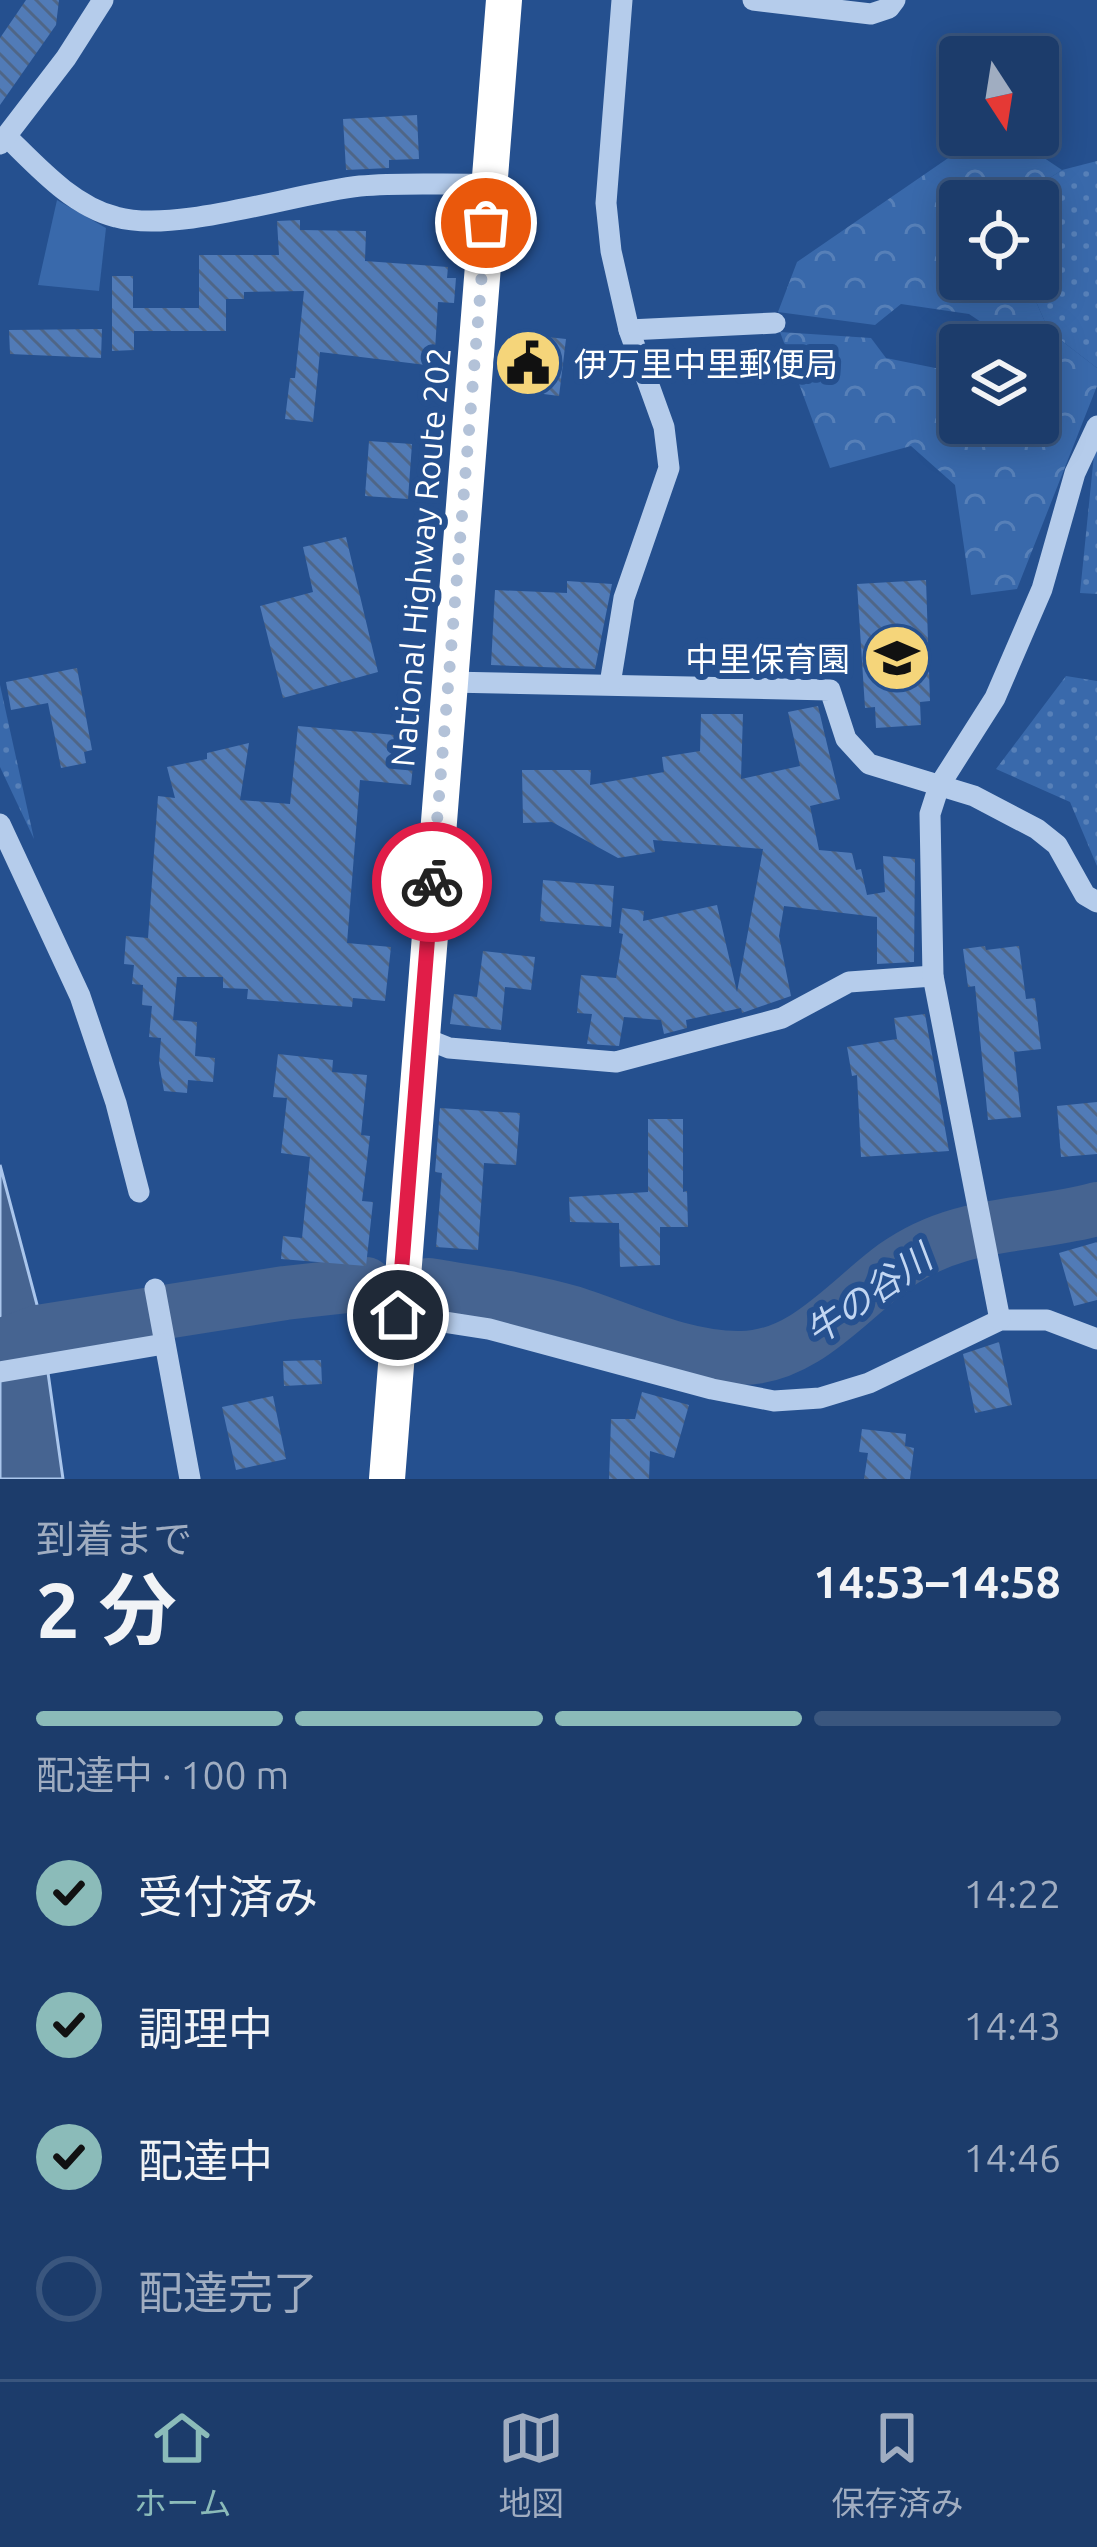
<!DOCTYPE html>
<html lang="ja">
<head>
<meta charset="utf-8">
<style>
  body { margin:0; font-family:Ubuntu,"Noto Sans JP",sans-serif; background:#294773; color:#f1f3f6; height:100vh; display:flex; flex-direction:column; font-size:45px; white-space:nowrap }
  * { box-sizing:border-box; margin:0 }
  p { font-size:39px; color:#a0adc1 }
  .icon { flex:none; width:66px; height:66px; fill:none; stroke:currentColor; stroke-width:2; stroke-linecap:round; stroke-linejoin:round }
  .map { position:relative; height:1479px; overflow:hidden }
  .panel { display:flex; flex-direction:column; background:#1c3c6b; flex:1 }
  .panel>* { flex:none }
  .needle { width:78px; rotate:168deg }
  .fabs { position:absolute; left:939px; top:36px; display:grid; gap:24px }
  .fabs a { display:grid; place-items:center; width:120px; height:120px; border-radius:12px; background:#1c3c6b; box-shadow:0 6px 30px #0003,0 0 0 3px #3a567e; font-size:60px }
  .pin { position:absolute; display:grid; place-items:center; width:102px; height:102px; color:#fff; margin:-51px; border:6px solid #fff; border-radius:50%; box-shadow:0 3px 12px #0007 }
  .courier { position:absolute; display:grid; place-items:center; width:120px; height:120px; margin:-60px; border:9px solid #e11d48; border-radius:50%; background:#fff; color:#222; box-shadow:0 3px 15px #0007 }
  .summary em { font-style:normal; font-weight:700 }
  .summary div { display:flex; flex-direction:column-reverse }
  .summary { display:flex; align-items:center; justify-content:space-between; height:204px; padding:0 36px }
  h1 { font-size:78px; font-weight:700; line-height:90px }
  .bar { display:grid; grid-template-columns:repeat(4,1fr); gap:18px 12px; align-content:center; height:144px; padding:0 36px }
  .bar i { height:15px; border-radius:9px; background:#3a567e }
  .bar .active { background:#8bbbb9 }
  .bar p { grid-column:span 4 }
  ol { padding:0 36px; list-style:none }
  li { display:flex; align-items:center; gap:36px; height:132px }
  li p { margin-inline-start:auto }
  li .icon { padding:12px; border-radius:50%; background:#8bbbb9; color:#111; stroke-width:4 }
  li:last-child { color:#a0adc1 }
  li i { width:66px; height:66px; border:6px solid #3a567e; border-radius:50% }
  .menu { display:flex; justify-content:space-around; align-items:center; height:168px; border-top:3px solid #3a567e; background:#1c3c6b; font-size:33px; color:#a0adc1 }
  .menu a { display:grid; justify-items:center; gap:6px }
  .menu .active { color:#8bbbb9 }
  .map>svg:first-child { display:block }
  .grass { fill:url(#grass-dots) }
  .forest { fill:url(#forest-crowns) }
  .garden { fill:#3969ab }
  .water { fill:#466491; stroke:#aac6ec; stroke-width:3 }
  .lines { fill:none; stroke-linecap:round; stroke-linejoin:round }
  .river { stroke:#466491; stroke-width:54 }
  .building { fill:url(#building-back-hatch) }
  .minor { stroke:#b5cceb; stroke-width:21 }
  .highway { stroke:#fff; stroke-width:36 }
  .done { stroke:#b3c2d8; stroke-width:12; stroke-dasharray:0 21.6 }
  .route { stroke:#e11d48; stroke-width:15 }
  .labels { text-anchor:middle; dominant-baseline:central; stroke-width:12; stroke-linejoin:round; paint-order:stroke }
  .poi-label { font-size:33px; fill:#fff; stroke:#25508f; text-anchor:start }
  .street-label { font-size:33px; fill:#fff; stroke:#25508f }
  .water-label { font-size:36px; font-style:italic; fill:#c2d6f2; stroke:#25508f }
</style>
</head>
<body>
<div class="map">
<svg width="1097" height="1479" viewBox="0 0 1097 1479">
  <defs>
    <pattern id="grass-dots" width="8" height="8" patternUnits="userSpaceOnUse" patternTransform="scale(3)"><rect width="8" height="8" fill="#3969ab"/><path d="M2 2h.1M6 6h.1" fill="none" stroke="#5780b8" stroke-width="1.8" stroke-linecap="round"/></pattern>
    <pattern id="forest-crowns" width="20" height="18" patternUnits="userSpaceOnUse" patternTransform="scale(3)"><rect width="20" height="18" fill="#3969ab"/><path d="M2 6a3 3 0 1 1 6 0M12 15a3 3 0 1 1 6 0" fill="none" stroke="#5780b8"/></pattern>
    <pattern id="building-back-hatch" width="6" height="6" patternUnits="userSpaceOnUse" patternTransform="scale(3)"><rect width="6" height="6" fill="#517bb7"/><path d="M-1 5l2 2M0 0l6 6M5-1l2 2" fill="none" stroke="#4f6687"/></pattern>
  </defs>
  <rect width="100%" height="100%" fill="#25508f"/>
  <g class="grass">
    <path d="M 1097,161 L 1097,368 L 1049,331 L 1026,279 L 1038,279 L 1038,201 L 1014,201 L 1062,170 Z"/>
    <path d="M 1097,425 L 1097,594 L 1080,593 Z"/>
    <path d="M 1066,676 L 1097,681 L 1097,866 L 1070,802 L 996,769 Z"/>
    <path d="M 0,685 L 34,839 L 0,767 Z"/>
  </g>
  <path class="forest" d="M 997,135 L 1010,135 L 1062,170 L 1014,201 L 960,201 L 960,279 L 1026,279 L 1049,331 L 1097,368 L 1097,386 L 1017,589 L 971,595 L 955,485 L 911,446 L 830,468 L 780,332 L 871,338 L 886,358 L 960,373 L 960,423 L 1038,423 L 1038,345 L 1006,345 L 1005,338 L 969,314 L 901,304 L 875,325 L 778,312 L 797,262 L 957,152 Z"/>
  <path class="garden" d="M 57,200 L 106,228 L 99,291 L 38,285 Z"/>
  <path class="water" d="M 0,1165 L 40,1316 L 63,1479 L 0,1479 Z"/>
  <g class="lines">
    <g class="river">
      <path d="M 428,1285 C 477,1293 525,1299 573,1313 C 626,1330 684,1359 741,1358 C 804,1358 848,1300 895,1266 C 959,1220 1027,1228 1097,1209"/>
      <path d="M 0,1346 L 38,1332 L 285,1293 L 366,1284"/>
    </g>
  </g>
  <g class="building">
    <path d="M 26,0 L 59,0 L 56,25 L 0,105 L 0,38 Z"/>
    <path d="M 417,115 L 419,159 L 389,160 L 389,168 L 346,170 L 343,119 Z"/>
    <path d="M 300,220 L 300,230 L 366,231 L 365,261 L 448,267 L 447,278 L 456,278 L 454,303 L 438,302 L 434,366 L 320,352 L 313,422 L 285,419 L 290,378 L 295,378 L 304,291 L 244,292 L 244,299 L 226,299 L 226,331 L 134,331 L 134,350 L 112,351 L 112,276 L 133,276 L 133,308 L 199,308 L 199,255 L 279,255 L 277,221 Z"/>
    <path d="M 102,329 L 101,358 L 10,354 L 9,330 Z"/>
    <path d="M 520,334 L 566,339 L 559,396 L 513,390 Z"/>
    <path d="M 369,441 L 412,444 L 408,499 L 365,496 Z"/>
    <path d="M 346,537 L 378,672 L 283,698 L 260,606 L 313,592 L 303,547 Z"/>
    <path d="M 926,580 L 930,701 L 920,702 L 921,725 L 876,728 L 875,707 L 865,708 L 857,584 Z"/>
    <path d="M 567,581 L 612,584 L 595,669 L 491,665 L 495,590 L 567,593 Z"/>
    <path d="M 77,668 L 92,750 L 84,752 L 86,763 L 61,768 L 48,703 L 11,710 L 6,682 Z"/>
    <path d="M 818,706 L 840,799 L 810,806 L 819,850 L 852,853 L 856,870 L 861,869 L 867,895 L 885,892 L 883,856 L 915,859 L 914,962 L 877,964 L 877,917 L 784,906 L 779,936 L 791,996 L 742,1013 L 741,1008 L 686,1020 L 687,1028 L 664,1034 L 661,1020 L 624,1017 L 619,1046 L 587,1044 L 592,1014 L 577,1013 L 581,975 L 616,978 L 623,934 L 619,933 L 622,908 L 644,911 L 643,921 L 717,905 L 737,992 L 763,849 L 653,840 L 655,852 L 618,858 L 552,822 L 523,823 L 522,770 L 591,770 L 590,785 L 664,772 L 662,757 L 700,751 L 701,714 L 743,714 L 741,779 L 800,766 L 788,712 Z"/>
    <path d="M 298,726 L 416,737 L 411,785 L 360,780 L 347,943 L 391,947 L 385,1001 L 353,998 L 352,1007 L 247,999 L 248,989 L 223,988 L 223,977 L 177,977 L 173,1020 L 197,1022 L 195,1056 L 215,1058 L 213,1082 L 188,1080 L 187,1093 L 164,1091 L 159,1063 L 161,1038 L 149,1037 L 152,1006 L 142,1005 L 143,985 L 132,984 L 134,965 L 124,964 L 126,936 L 148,938 L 158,796 L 175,798 L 167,767 L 207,759 L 207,753 L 249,743 L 240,800 L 290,804 Z"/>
    <path d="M 543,880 L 614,886 L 611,927 L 540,921 Z"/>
    <path d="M 985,946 L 986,950 L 1019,946 L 1026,999 L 1035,998 L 1041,1049 L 1014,1052 L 1021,1117 L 988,1120 L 975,986 L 968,987 L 963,949 Z"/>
    <path d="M 483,951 L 535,957 L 531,990 L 505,987 L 501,1030 L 450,1024 L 454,994 L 477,997 Z"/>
    <path d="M 925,1014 L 949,1151 L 861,1157 L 857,1075 L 852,1076 L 847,1047 L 897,1039 L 894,1018 Z"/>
    <path d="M 278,1054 L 333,1060 L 332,1072 L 367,1075 L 361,1135 L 370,1136 L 362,1201 L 373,1202 L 366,1266 L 281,1259 L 283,1236 L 302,1238 L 310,1157 L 281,1153 L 287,1098 L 273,1097 Z"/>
    <path d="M 1097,1102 L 1097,1154 L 1061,1157 L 1057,1106 Z"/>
    <path d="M 440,1108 L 520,1113 L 516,1165 L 484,1163 L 478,1250 L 436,1247 L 442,1173 L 435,1172 Z"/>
    <path d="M 648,1119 L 683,1119 L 683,1192 L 687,1191 L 688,1227 L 660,1227 L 660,1265 L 620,1267 L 619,1223 L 570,1222 L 569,1197 L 648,1192 Z"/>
    <path d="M 1097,1242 L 1097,1300 L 1074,1306 L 1059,1253 Z"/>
    <path d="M 999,1342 L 1012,1405 L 975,1413 L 963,1354 Z"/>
    <path d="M 321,1360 L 322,1384 L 284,1386 L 283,1361 Z"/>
    <path d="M 642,1392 L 689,1405 L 674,1458 L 650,1451 L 649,1479 L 609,1479 L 611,1419 L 635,1419 Z"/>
    <path d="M 273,1396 L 286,1459 L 236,1470 L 222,1407 Z"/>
    <path d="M 862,1429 L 906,1434 L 905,1446 L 914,1448 L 910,1479 L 864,1479 L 868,1453 L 859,1452 Z"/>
  </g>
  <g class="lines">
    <g class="minor">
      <path d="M 753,0 L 871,14 L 889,8 L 895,0"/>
      <path d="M 6,136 C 37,166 72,206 116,217 C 176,234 295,193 360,186 C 403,182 447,185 489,184"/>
      <path d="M 0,144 L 66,58 L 103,0"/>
      <path d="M 629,330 L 775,323"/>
      <path d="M 449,682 L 830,690 L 846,739 L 869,764 L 974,796 L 1037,829 L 1057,845 L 1085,895 L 1097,902"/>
      <path d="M 610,684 L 624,598 L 669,468 L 664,427 L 629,330 L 611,251 L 606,203 L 622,0"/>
      <path d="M 0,824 L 80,996 L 116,1103 L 139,1192"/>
      <path d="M 419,1036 L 449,1048 L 616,1062 L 782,1018 L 849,982 L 933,976"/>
      <path d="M 155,1289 L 190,1479"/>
      <path d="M 399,1315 L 489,1329 L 712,1389 L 774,1401 L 820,1398 L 869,1383 L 1000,1320 L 1047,1320 L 1097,1339"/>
      <path d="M 1000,1320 L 933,976 L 930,814 L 939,786 L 995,698 L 1042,589 L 1075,473 L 1097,426"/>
      <path d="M 0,1372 L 164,1344"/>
    </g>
    <path class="highway" d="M 387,1479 L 504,0"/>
  </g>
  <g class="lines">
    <path class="done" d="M 432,882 L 486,223"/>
    <path class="route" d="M 398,1315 L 432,882"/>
  </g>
  <defs>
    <symbol id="civic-disc" viewBox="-11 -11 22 22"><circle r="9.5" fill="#f5d57a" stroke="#25508f"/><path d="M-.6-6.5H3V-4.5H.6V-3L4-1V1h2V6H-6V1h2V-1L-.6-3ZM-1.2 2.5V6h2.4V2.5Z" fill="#111"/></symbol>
    <symbol id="school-disc" viewBox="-11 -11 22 22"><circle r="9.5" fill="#f5d57a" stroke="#25508f"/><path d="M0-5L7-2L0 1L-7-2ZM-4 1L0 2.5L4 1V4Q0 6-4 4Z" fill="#111"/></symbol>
  </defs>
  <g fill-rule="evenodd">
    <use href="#civic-disc" x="490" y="325" width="76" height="76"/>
    <use href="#school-disc" x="859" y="620" width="76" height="76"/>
  </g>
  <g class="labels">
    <g class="poi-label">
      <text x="574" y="363">伊万里中里郵便局</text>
      <text x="850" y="658" text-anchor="end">中里保育園</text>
    </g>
    <g class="street-label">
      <text transform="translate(420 557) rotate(-85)">National Highway Route 202</text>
    </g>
    <g class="water-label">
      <text transform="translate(868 1294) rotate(-35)">牛の谷川</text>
    </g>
  </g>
</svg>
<div class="fabs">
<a><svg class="needle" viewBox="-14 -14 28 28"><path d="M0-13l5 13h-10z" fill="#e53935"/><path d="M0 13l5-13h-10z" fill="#a0adc1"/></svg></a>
<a><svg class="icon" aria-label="locate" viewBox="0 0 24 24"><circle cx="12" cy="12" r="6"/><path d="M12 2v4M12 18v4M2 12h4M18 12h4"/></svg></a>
<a><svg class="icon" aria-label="layers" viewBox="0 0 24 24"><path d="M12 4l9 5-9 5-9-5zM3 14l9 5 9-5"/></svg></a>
</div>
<div class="pin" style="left:486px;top:223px;background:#ea580c"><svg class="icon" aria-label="bag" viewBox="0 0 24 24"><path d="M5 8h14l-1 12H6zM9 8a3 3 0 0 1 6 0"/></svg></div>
<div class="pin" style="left:398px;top:1315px;background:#1f2937"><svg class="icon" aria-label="home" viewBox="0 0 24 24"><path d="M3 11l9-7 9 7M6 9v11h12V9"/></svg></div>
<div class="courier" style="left:432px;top:882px"><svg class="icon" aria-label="bike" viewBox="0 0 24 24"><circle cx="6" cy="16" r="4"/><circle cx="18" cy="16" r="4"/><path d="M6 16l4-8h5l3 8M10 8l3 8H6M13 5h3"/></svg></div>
</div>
<section class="panel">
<div class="summary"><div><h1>2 分</h1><p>到着まで</p></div><em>14:53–14:58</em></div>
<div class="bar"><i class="active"></i><i class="active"></i><i class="active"></i><i></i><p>配達中 · 100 m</p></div>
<ol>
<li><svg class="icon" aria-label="check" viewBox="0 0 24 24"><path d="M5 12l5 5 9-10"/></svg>受付済み<p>14:22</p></li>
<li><svg class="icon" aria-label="check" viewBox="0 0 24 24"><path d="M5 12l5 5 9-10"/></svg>調理中<p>14:43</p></li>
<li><svg class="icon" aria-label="check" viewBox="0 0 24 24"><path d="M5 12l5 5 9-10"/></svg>配達中<p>14:46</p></li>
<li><i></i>配達完了</li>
</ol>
</section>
<nav class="menu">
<a class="active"><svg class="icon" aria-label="home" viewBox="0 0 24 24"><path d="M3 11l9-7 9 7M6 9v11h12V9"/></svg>ホーム</a>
<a><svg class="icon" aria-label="map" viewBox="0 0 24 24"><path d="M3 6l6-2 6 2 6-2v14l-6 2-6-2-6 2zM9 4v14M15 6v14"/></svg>地図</a>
<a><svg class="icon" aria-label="saved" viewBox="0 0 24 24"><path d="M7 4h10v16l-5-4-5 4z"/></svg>保存済み</a>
</nav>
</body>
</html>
